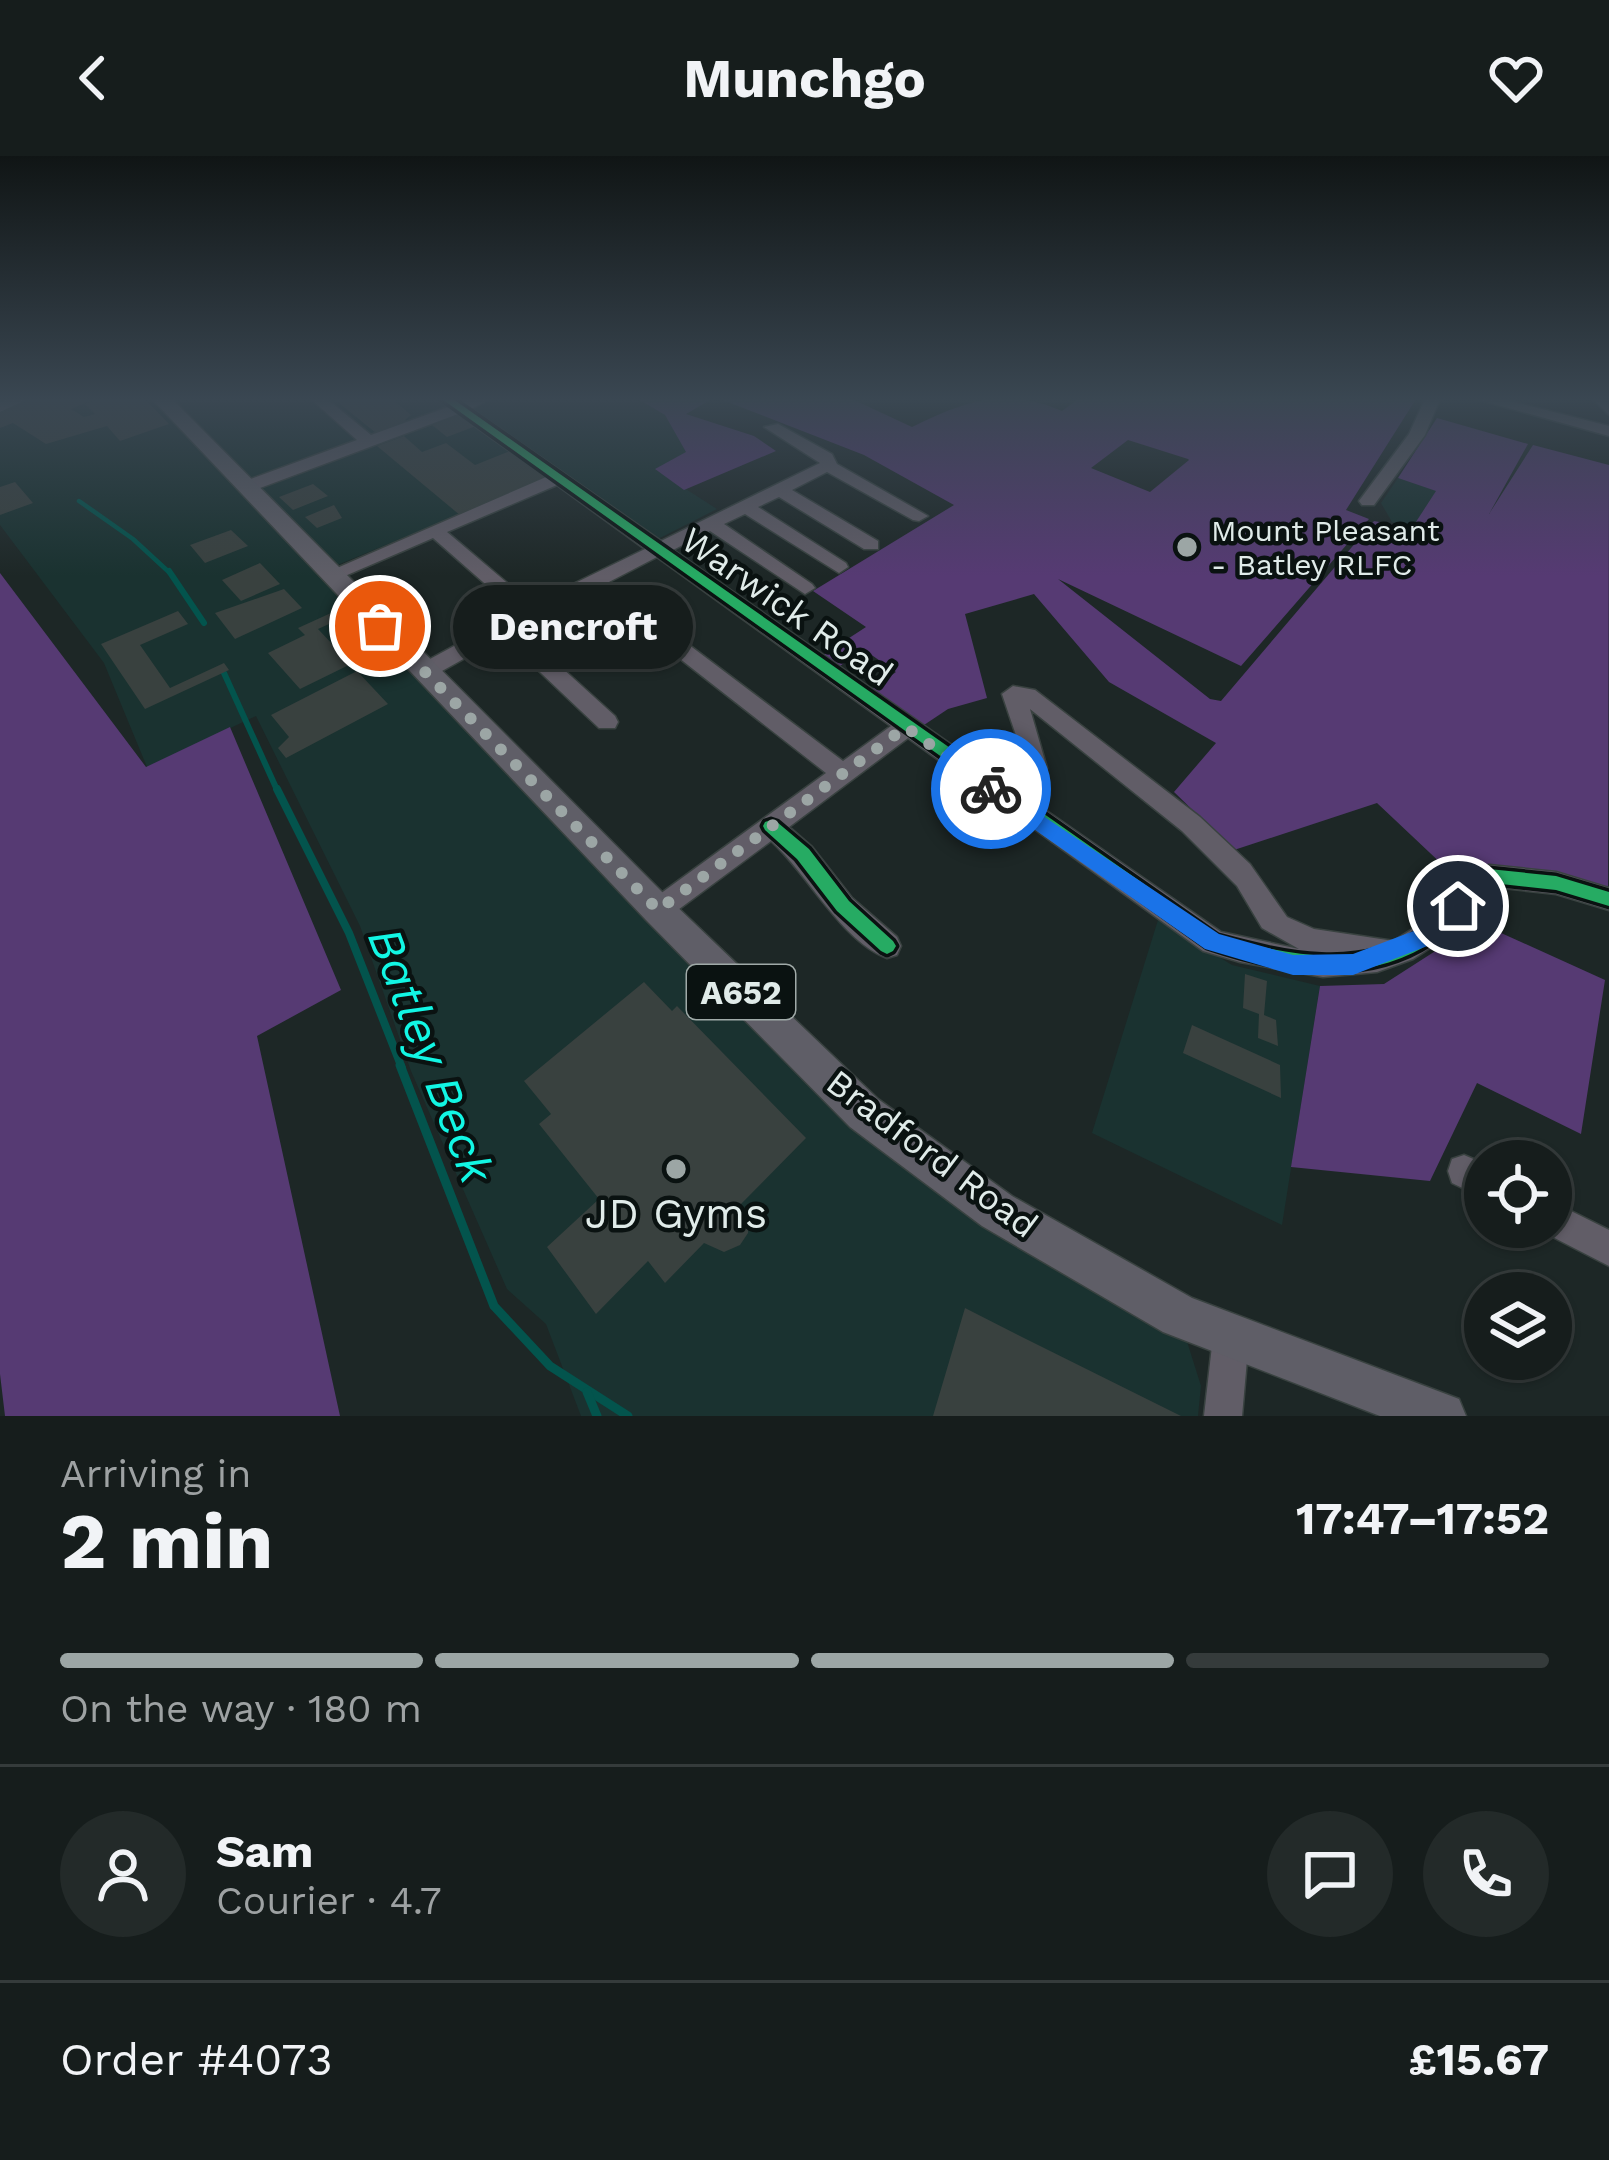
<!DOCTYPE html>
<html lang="en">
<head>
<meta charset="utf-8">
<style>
  body { margin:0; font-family:"Work Sans",sans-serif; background:#232a29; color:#f1f3f6; height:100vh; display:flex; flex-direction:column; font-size:45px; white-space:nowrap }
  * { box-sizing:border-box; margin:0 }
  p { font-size:39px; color:#9ea2a3 }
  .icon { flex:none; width:66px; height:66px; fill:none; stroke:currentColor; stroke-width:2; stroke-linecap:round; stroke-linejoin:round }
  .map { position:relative; height:1260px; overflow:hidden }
  .sheet { display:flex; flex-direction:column; background:#161d1c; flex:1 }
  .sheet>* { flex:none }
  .fabs { position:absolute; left:1464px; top:984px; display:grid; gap:24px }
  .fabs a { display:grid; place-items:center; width:108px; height:108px; border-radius:50%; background:#161d1c; box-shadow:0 3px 9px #0004,0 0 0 3px #353b3b; font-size:60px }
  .pin { position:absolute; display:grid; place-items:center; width:102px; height:102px; color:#fff; margin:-51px; border:6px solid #fff; border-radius:50%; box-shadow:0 3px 12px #0007 }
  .courier { position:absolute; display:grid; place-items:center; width:120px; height:120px; margin:-60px; border:9px solid #1a73e8; border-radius:50%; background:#fff; color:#222; box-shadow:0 3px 15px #0007 }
  .bubble { position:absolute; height:84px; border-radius:42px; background:#161d1c; box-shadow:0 3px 9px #0004,0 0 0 3px #353b3b; font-size:39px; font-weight:700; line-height:84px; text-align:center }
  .head em { font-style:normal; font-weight:700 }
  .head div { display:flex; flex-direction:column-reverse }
  .head { display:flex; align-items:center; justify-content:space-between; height:204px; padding:0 60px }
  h1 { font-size:78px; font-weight:700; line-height:90px }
  .bar { display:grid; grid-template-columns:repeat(4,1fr); gap:18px 12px; align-content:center; height:144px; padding:0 60px }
  .bar i { height:15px; border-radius:9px; background:#353b3b }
  .bar .current { background:#9ca6a5 }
  .bar p { grid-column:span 4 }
  .line { display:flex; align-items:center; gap:30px; padding:0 60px; border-top:3px solid #353b3b }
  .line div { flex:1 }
  .round { display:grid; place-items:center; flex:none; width:126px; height:126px; border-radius:63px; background:#232a29 }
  header { display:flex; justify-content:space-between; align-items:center; height:156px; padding:0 60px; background:#161d1c; font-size:54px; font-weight:700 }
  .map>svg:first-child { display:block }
  .built { fill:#1a3230 }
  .green { fill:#563a73; fill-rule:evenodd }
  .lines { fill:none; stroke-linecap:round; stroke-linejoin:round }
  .stream-far3 { stroke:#03544d; stroke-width:4.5 }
  .stream-far2 { stroke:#03544d; stroke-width:6 }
  .stream-far1 { stroke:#03544d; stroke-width:8 }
  .stream { stroke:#03544d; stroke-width:9 }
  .building { fill:#39413f }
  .minor-casing { stroke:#394240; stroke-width:3 }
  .major-casing { stroke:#394240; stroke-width:3 }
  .minor { fill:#615d67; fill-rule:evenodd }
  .major { fill:#5f5e67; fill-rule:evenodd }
  .cycleway-casing { stroke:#0a1211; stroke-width:7 }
  .cycleway { fill:#26ab63; fill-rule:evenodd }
  .route { fill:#1a73e8 }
  .done { stroke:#9ca6a5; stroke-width:12; stroke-dasharray:0 21.6 }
  .poi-dot { fill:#9ca6a5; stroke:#0a1211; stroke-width:4.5 }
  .labels { text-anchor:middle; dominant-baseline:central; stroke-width:9; stroke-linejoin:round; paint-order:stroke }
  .far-poi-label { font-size:30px; fill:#e0ebe9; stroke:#0a1211; text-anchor:start }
  .shield { fill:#0a1211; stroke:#a0aaa8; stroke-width:3 }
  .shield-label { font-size:33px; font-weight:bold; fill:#e0ebe9 }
  .street-label { font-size:36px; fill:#e0ebe9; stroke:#0a1211 }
  .near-poi-label { font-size:42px; fill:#e0ebe9; stroke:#0a1211 }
  .near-water-label { font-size:48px; font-style:italic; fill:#12f6e4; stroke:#0a1211 }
</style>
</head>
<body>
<header><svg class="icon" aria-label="back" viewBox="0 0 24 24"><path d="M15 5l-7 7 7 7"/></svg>Munchgo<svg class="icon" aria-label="heart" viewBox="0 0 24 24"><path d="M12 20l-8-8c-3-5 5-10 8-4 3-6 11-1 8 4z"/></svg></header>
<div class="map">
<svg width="1609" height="1260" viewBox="0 0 1609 1260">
  <rect width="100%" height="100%" fill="#1d2726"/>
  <g class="built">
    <path d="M 21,243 L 161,243 L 425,515 L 997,1055 L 1179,1160 L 1201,1230 L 1198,1260 L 581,1260 L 546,1168 L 507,1133 L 411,915 L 360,770 L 256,560 L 147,611 L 104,507 L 0,369 L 0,251 Z"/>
    <path d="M 171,243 L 437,243 L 548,322 L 335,410 Z"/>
    <path d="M 492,243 L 638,243 L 665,259 L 687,297 L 656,314 L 717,353 L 656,384 L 470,252 Z"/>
    <path d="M 1398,322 L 1437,335 L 1412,373 L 1392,366 L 1381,347 Z"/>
    <path d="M 1158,764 L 1232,809 L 1320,830 L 1282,1069 L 1092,977 Z"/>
  </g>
  <g class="green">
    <path d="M 638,243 L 712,243 L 686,258 L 754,280 L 776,295 L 684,334 L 655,313 L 686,296 L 665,259 Z"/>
    <path d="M 720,243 L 852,243 L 912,271 C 965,245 1005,230 1062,255 L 1078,243 L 1416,243 L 1346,354 L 1369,363 L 1241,510 L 1058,423 L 1210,543 L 1221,545 L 1374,365 L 1412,372 L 1436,335 L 1398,322 L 1437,262 L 1528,288 L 1489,358 L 1533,289 L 1609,309 L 1608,735 L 1548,717 L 1481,709 L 1464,729 L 1377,647 L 1234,694 L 1174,636 L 1216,587 L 1109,526 L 1034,438 L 965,458 L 987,542 L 948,553 L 921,571 L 868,536 L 896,516 L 863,493 L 840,510 L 823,499 L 866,471 L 813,435 L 954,349 L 864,299 ZM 1128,284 L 1188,303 L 1189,304 L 1150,336 L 1091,312 Z"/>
    <path d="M 0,417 L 146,611 L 230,571 L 341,834 L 257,880 L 340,1260 L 5,1260 L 0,1218 Z"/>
    <path d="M 1479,767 L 1605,824 L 1581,978 L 1477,927 L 1430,1025 L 1291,1011 L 1320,830 L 1384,828 Z"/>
  </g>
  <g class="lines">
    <path class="stream-far3" d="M 79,345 L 133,383 L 171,418"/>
    <g class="stream-far2">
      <path d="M 169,415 L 204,467"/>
      <path d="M 224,517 L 278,636"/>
    </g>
    <path class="stream-far1" d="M 277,633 L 349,777 L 402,912"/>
    <g class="stream">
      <path d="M 400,909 L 494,1150 L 550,1210 L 628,1260"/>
      <path d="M 587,1236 L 597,1260"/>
    </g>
  </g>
  <g class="building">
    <path d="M 33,243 L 95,243 L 71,253 L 84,261 L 95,258 L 85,248 L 101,243 L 145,243 L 169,268 L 120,285 L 107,270 L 46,288 L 13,267 L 0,272 L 0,255 Z"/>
    <path d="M 334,243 L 392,243 L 411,259 L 405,264 L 409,267 L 376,277 Z"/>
    <path d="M 460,258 L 476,270 L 447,281 L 432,269 Z"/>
    <path d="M 404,280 L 422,296 L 446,287 L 475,309 L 510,295 L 548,323 L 461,360 L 377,290 Z"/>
    <path d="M 15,326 L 33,347 L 0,359 L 0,331 Z"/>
    <path d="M 313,328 L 328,340 L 293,354 L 279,341 Z"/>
    <path d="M 334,349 L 342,362 L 317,372 L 305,361 Z"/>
    <path d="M 231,374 L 248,390 L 205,407 L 190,389 Z"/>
    <path d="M 260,407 L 280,428 L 241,445 L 222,424 Z"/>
    <path d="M 284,433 L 302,452 L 235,483 L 215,457 Z"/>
    <path d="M 342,452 L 349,459 L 318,473 L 351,508 L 300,533 L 268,497 L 305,479 L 298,472 Z"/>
    <path d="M 178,455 L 188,468 L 140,489 L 170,532 L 224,507 L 229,514 L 145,553 L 101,488 Z"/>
    <path d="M 357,515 L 388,548 L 286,602 L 278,592 L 289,581 L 271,559 Z"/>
    <path d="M 1245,818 L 1267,825 L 1264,859 L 1276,864 L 1278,890 L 1258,882 L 1259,858 L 1243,852 Z"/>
    <path d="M 644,826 L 672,855 L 677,850 L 806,982 L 740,1049 L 749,1062 L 748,1077 L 740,1089 L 724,1096 L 704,1087 L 665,1127 L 648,1105 L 596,1158 L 547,1091 L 599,1043 L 539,968 L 551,958 L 524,925 Z"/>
    <path d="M 1192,869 L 1280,909 L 1281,942 L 1183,897 Z"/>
    <path d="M 965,1152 L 1026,1183 L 1181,1260 L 933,1260 Z"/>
  </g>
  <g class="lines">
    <defs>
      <g id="minor">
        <path d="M 7,243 L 28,243 L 0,256 L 0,246 Z"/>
        <path d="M 311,243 L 327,243 L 371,279 L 448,251 L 440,243 L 491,243 L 471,253 L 661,385 L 820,307 L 764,271 L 778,268 L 832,298 L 837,308 L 928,360 L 919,365 L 913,364 L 827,316 L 792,334 L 878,385 L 878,393 L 864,393 L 779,341 L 758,351 L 846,407 L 848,411 L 839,417 L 745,358 L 724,368 L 812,428 L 815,432 L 805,438 L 710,375 L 673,394 L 1019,636 L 1022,597 L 1002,538 L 1013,530 L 1035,534 L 1200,661 L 1250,708 L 1287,761 L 1314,773 L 1394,785 L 1426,764 L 1480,712 L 1489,709 L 1556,716 L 1609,732 L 1609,754 L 1556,738 L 1494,731 L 1438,787 L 1413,803 L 1377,816 L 1323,821 L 1240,806 L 1203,795 L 908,582 L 789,671 L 812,691 L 852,742 L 897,781 L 901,790 L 897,799 L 887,802 C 842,786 807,717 771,685 L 667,762 L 658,766 L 649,762 L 645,754 L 649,746 L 826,617 L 592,434 L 518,472 L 615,560 L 618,566 L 615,572 L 599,572 L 503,481 L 433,520 L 417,520 L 414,515 L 417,510 L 517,456 L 433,382 L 338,423 L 331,425 L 321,419 L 546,321 L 458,258 L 252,335 L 240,335 L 240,327 L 357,284 ZM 557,329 L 645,393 L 532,448 L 447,376 ZM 657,401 L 891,570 L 843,605 L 607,427 ZM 1030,553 L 1182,675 L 1237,730 L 1262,772 L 1299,793 L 1221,776 L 1038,649 L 1047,612 Z"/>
        <path d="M 1425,243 L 1440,243 L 1425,279 L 1374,349 L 1362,349 L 1359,345 L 1409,278 Z"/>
        <path d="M 1476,243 L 1502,243 L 1609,270 L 1609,280 Z"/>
        <path d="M 1593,243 L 1608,243 L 1609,259 Z"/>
        <path d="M 1464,999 L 1485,1008 L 1485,1043 L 1452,1027 L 1448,1015 L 1452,1003 Z"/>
        <path d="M 1551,1045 L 1609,1074 L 1609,1110 L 1539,1074 L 1538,1071 L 1551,1071 Z"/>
        <path d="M 1231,1163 L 1244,1168 L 1249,1181 L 1242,1260 L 1204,1260 L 1213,1181 L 1218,1168 Z"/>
      </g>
      <path id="major" d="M 152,243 L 172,243 L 670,744 L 878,943 L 1012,1040 L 1192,1142 L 1459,1243 L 1466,1260 L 1380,1260 L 1163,1176 L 982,1070 L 850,971 L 646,764 Z"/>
    </defs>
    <use href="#minor" class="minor-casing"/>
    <use href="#major" class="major-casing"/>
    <use href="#minor" class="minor"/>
    <use href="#major" class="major"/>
    <defs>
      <g id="cycleway">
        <path d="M 442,243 L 453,243 L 1218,780 C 1285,798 1359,816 1421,774 C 1445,759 1463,735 1483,715 L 1489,713 L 1556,720 L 1609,736 L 1609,750 L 1556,734 L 1492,727 C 1473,747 1455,770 1432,786 C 1364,831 1280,816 1207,791 Z"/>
        <path d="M 771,664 L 777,666 L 809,693 L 849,745 L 893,785 L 896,790 L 893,795 L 887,798 L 881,795 L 837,755 L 797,703 L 765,674 L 763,670 L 765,666 Z"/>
      </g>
    </defs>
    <use href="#cycleway" class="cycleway-casing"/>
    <use href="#cycleway" class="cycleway"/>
  </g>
  <linearGradient id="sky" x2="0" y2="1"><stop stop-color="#101515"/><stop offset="0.58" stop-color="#3a4752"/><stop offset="1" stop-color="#3a4752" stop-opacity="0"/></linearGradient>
  <rect width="1609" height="420" fill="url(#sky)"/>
  <path class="route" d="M 991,625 L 1219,778 L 1293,799 L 1353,798 L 1419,773 L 1458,741 L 1469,750 L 1435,787 L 1353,819 L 1293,819 L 1205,793 L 984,638 L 982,633 Z"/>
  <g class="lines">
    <path class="done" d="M 380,470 L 658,754 L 906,571 L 991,633"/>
  </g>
  <g class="poi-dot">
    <circle cx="1187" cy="391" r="12"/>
    <circle cx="676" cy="1013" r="12"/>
  </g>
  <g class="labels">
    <g class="far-poi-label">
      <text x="1211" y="374">Mount Pleasant<tspan x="1211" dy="34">- Batley RLFC</tspan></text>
    </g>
    <rect class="shield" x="687" y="809" width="108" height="54" rx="9"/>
    <g class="shield-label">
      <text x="741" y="836">A652</text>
    </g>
    <g class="street-label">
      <text transform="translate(787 451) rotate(35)">Warwick Road</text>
      <text transform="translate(932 998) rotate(37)">Bradford Road</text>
    </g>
    <g class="near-poi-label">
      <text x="676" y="1057">JD Gyms</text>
    </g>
    <g class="near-water-label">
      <text transform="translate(431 899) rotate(69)">Batley Beck</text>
    </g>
  </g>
</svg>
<div class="fabs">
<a><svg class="icon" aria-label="locate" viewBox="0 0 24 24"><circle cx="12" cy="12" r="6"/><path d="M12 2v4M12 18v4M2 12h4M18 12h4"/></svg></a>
<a><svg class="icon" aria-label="layers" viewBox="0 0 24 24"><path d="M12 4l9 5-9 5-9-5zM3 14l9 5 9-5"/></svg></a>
</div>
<div class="pin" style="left:380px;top:470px;background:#ea580c"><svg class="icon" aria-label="bag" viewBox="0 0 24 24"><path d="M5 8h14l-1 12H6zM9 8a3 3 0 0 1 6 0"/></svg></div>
<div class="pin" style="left:1458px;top:750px;background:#1f2937"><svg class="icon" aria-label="home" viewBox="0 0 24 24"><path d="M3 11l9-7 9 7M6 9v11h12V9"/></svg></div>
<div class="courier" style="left:991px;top:633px"><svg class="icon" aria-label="bike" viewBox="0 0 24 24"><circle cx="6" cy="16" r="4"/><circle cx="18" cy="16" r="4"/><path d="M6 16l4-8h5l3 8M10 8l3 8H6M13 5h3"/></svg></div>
<div class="bubble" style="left:453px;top:429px;width:240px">Dencroft</div>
</div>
<section class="sheet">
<div class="head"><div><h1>2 min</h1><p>Arriving in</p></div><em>17:47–17:52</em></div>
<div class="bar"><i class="current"></i><i class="current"></i><i class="current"></i><i></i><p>On the way · 180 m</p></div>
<div class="line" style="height:216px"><a class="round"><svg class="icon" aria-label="person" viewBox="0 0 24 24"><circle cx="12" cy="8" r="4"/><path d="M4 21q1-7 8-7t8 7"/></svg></a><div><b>Sam</b><p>Courier · 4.7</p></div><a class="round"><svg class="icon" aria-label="chat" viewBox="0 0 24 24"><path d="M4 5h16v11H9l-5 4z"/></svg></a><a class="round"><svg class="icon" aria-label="phone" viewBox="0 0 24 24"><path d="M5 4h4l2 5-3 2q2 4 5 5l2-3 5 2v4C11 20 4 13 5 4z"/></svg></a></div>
<div class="line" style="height:156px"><div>Order #4073</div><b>£15.67</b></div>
</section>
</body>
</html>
